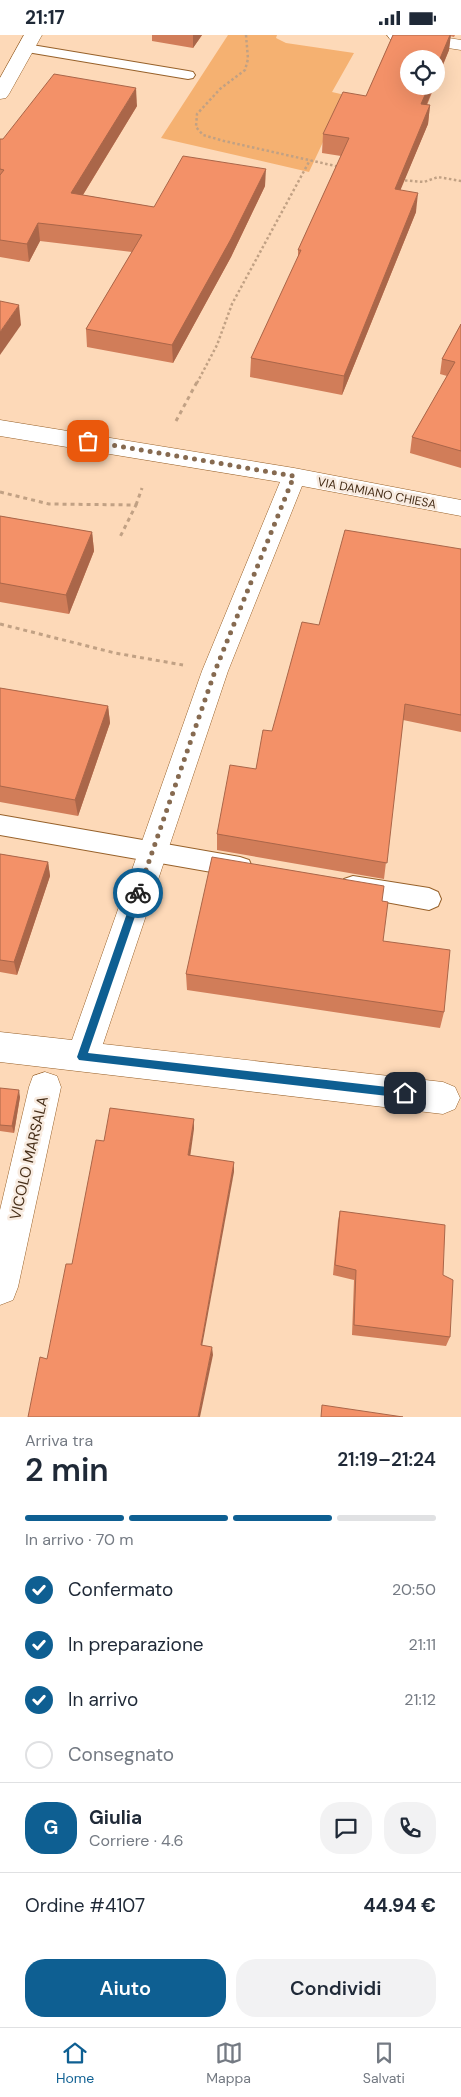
<!DOCTYPE html>
<html lang="it">
<head>
<meta charset="utf-8">
<style>
  body { margin:0; font-family:"DM Sans",sans-serif; background:#f2f2f3; color:#1f2937; height:100vh; display:flex; flex-direction:column; font-size:19px; white-space:nowrap }
  * { box-sizing:border-box; margin:0 }
  p { font-size:16px; color:#747a83 }
  .icon { flex:none; width:28px; height:28px; fill:none; stroke:currentColor; stroke-width:2; stroke-linecap:round; stroke-linejoin:round }
  .map { position:relative; height:1382px; overflow:hidden }
  .sheet { display:flex; flex-direction:column; background:#fff; flex:1 }
  .sheet>* { flex:none }
  .tools { position:absolute; left:400px; top:15px; display:grid; gap:10px }
  .tools a { display:grid; place-items:center; width:45px; height:45px; border-radius:50%; background:#fff; box-shadow:0 5px 20px #0002; font-size:25px }
  .pin { position:absolute; display:grid; place-items:center; width:42px; height:42px; color:#fff; margin:-21px; border-radius:10px; box-shadow:0 2px 8px #0006 }
  .courier { position:absolute; display:grid; place-items:center; width:50px; height:50px; margin:-25px; border:4px solid #0e5f92; border-radius:50%; background:#fff; color:#222; box-shadow:0 1px 6px #0007 }
  .overview em { font-style:normal; font-weight:600 }
  .overview div { display:flex; flex-direction:column-reverse }
  .overview { display:flex; align-items:center; justify-content:space-between; height:85px; padding:0 25px }
  h1 { font-size:32px; font-weight:600; line-height:38px }
  .bar { display:grid; grid-template-columns:repeat(4,1fr); gap:8px 5px; align-content:center; height:60px; padding:0 25px }
  .bar i { height:6px; border-radius:4px; background:#e0e1e3 }
  .bar .active { background:#0e5f92 }
  .bar p { grid-column:span 4 }
  .line { display:flex; align-items:center; gap:12px; padding:0 25px; border-top:1px solid #e0e1e3 }
  .line div { flex:1 }
  .round { display:grid; place-items:center; flex:none; width:52px; height:52px; border-radius:20px; background:#f2f2f3 }
  ol { padding:0 25px; list-style:none }
  li { display:flex; align-items:center; gap:15px; height:55px }
  li p { margin-inline-start:auto }
  li .icon { padding:5px; border-radius:50%; background:#0e5f92; color:#fff; stroke-width:4 }
  li:last-child { color:#747a83 }
  li i { width:28px; height:28px; border:2px solid #e0e1e3; border-radius:50% }
  .action { display:flex; gap:10px; margin-top:auto; padding:10px 25px }
  .action a { flex:1; height:58px; border-radius:20px; background:#0e5f92; color:#fff; font-size:20px; font-weight:600; line-height:58px; text-align:center }
  .action a+a { background:#f2f2f3; color:#1f2937 }
  .status { display:flex; justify-content:space-between; align-items:center; height:35px; padding:0 25px; background:#fff; direction:ltr }
  .status svg { height:14px; fill:currentColor }
  .tabs { display:flex; justify-content:space-around; align-items:center; height:70px; border-top:1px solid #e0e1e3; background:#fff; font-size:14px; color:#747a83 }
  .tabs a { display:grid; justify-items:center; gap:2px }
  .tabs .active { color:#0e5f92 }
  .map>svg:first-child { display:block }
  .green { fill:#f5b171 }
  .lines { fill:none; stroke-linecap:round; stroke-linejoin:round }
  .service-casing { stroke:#97612a; stroke-width:2 }
  .minor-casing { stroke:#97612a; stroke-width:1 }
  .path-far1 { stroke:#c1a184; stroke-width:2.5; stroke-dasharray:2.5 2.5; stroke-linecap:butt }
  .path { stroke:#c1a184; stroke-width:3; stroke-dasharray:4 4; stroke-linecap:butt }
  .service { fill:#fff; fill-rule:evenodd }
  .minor { fill:#fff; fill-rule:evenodd }
  .wall { fill:#d17d59 }
  .shaded-wall { fill:#aa6649 }
  .building { fill:#f39168; stroke:#aa6649 }
  .route { fill:#0e5f92 }
  .done { stroke:#866a50; stroke-width:5; stroke-dasharray:0 9 }
  .labels { text-anchor:middle; dominant-baseline:central; stroke-width:5; stroke-linejoin:round; paint-order:stroke }
  .street-label { font-size:12px; fill:#462e18; stroke:#f8ebe0 }
  .near-street-label { font-size:15px; fill:#462e18; stroke:#f8ebe0 }
</style>
</head>
<body>
<div class="status"><b>21:17</b><svg viewBox="0 0 49 12"><path d="M0 12V9h3v3zM5 12V6h3v6zM10 12V3h3v9zM15 12V0h3v12zM26 1h20v11H26zM47 4h2v5h-2z"/></svg></div>
<div class="map">
<svg width="461" height="1382" viewBox="0 0 461 1382">
  <rect width="100%" height="100%" fill="#fdd9b8"/>
  <path class="green" d="M 228,0 L 277,0 L 276,3 L 286,8 L 354,18 L 332,57 L 345,60 L 309,137 L 161,103 Z"/>
  <g class="lines">
    <defs>
      <g id="service">
        <path d="M 26,9 L 188,36 L 193,37 L 195,40 L 193,43 L 188,44 L 21,16 L 19,13 L 21,10 Z"/>
        <path d="M 0,780 L 240,822 L 249,825 L 252,832 L 249,839 L 240,842 L 0,800 Z"/>
        <path d="M 353,841 L 429,853 L 438,857 L 441,864 L 438,871 L 429,875 L 353,861 L 344,858 L 341,851 L 344,844 Z"/>
      </g>
      <g id="minor">
        <path d="M 24,0 L 42,0 L 9,59 L 6,63 L 0,64 L 0,43 Z"/>
        <path d="M 387,0 L 430,0 L 461,5 L 461,15 L 396,5 L 390,4 Z"/>
        <path d="M 0,385 L 294,433 L 461,465 L 461,481 L 302,451 L 228,636 L 103,1009 L 443,1047 L 455,1052 L 460,1063 L 455,1074 L 443,1079 L 0,1027 L 0,997 L 72,1005 L 202,636 L 280,447 L 0,401 Z"/>
        <path d="M 45,1037 L 57,1041 L 61,1052 L 18,1252 L 13,1265 L 0,1270 L 0,1175 L 29,1052 L 33,1041 Z"/>
      </g>
    </defs>
    <use href="#service" class="service-casing"/>
    <use href="#minor" class="minor-casing"/>
    <g class="path-far1">
      <path d="M 246,0 L 248,24 L 245,35 L 220,54 L 197,79 L 196,92 L 203,100 L 224,106 L 340,132"/>
      <path d="M 400,145 L 424,147 L 438,142 L 461,146"/>
      <path d="M 197,348 L 217,310 L 232,269 L 310,125"/>
    </g>
    <g class="path">
      <path d="M 176,386 L 197,347"/>
      <path d="M 0,457 L 49,469 L 136,470 L 120,502"/>
      <path d="M 136,470 L 142,453"/>
      <path d="M 0,589 L 115,618 L 183,630"/>
    </g>
    <use href="#service" class="service"/>
    <use href="#minor" class="minor"/>
  </g>
  <g class="wall">
    <path d="M 152,0 L 202,0 L 193,13 L 152,6 Z"/>
    <path d="M 393,0 L 455,0 L 454,2 L 450,1 L 449,15 L 427,70 L 430,70 L 428,89 L 400,155 L 416,177 L 342,360 L 250,342 L 251,323 L 298,223 L 298,215 L 341,121 L 322,118 L 323,99 L 366,61 Z"/>
    <path d="M 137,71 L 83,160 L 154,172 L 265,151 L 231,222 L 173,328 L 87,312 L 86,294 L 132,217 L 40,206 L 29,227 L 0,222 L 0,104 L 3,104 Z"/>
    <path d="M 461,289 L 461,433 L 410,418 L 412,402 L 447,341 L 440,339 L 442,324 Z"/>
    <path d="M 0,481 L 92,497 L 94,516 L 69,579 L 0,567 Z"/>
    <path d="M 461,514 L 461,697 L 403,685 L 384,844 L 217,815 L 217,799 L 256,734 L 319,590 Z"/>
    <path d="M 0,653 L 108,671 L 110,688 L 78,781 L 0,767 Z"/>
    <path d="M 0,819 L 48,827 L 50,841 L 17,940 L 0,937 Z"/>
    <path d="M 382,866 L 383,906 L 444,977 L 440,993 L 187,955 L 186,939 Z"/>
    <path d="M 0,1053 L 20,1062 L 14,1098 L 0,1096 Z"/>
    <path d="M 340,1176 L 443,1240 L 450,1302 L 446,1311 L 352,1300 L 354,1245 L 333,1240 L 338,1186 Z"/>
  </g>
  <g class="shaded-wall">
    <path d="M 193,0 L 202,0 L 193,13 Z"/>
    <path d="M 450,0 L 451,0 L 449,15 L 436,46 L 436,33 Z"/>
    <path d="M 429,51 L 434,51 L 419,88 L 421,69 Z"/>
    <path d="M 136,53 L 137,71 L 73,176 L 71,158 Z"/>
    <path d="M 430,70 L 428,89 L 393,173 L 395,154 Z"/>
    <path d="M 266,134 L 265,151 L 231,222 L 173,328 L 172,310 Z"/>
    <path d="M 418,158 L 416,177 L 342,360 L 344,341 Z"/>
    <path d="M 38,188 L 40,206 L 29,227 L 27,209 Z"/>
    <path d="M 19,270 L 21,290 L 0,320 L 0,297 Z"/>
    <path d="M 92,497 L 94,516 L 69,579 L 66,560 Z"/>
    <path d="M 108,671 L 110,688 L 78,781 L 75,765 Z"/>
    <path d="M 48,827 L 50,841 L 17,940 L 14,927 Z"/>
    <path d="M 19,1055 L 20,1062 L 14,1098 L 12,1091 Z"/>
    <path d="M 194,1084 L 194,1094 L 189,1130 L 188,1120 Z"/>
    <path d="M 234,1127 L 234,1137 L 201,1317 L 201,1310 Z"/>
    <path d="M 212,1312 L 213,1320 L 200,1382 L 198,1382 Z"/>
  </g>
  <g class="building">
    <path d="M 393,0 L 450,0 L 436,33 L 436,24 L 409,24 L 409,51 L 429,51 L 421,69 L 430,70 L 395,154 L 418,158 L 344,341 L 251,323 L 301,215 L 298,215 L 349,103 L 323,99 L 343,57 L 366,61 Z"/>
    <path d="M 54,39 L 136,53 L 71,158 L 154,172 L 183,121 L 266,134 L 231,204 L 172,310 L 86,294 L 142,200 L 38,188 L 27,209 L 0,205 L 0,140 L 4,135 L 0,134 L 0,104 L 3,104 Z"/>
    <path d="M 0,266 L 19,270 L 0,297 Z"/>
    <path d="M 461,289 L 461,416 L 412,402 L 455,327 L 442,324 Z"/>
    <path d="M 0,481 L 92,497 L 66,560 L 0,548 Z"/>
    <path d="M 345,495 L 461,514 L 461,680 L 405,669 L 387,828 L 217,799 L 230,730 L 256,734 L 263,695 L 272,696 L 302,587 L 319,590 Z"/>
    <path d="M 0,653 L 108,671 L 75,765 L 0,751 Z"/>
    <path d="M 0,819 L 48,827 L 14,927 L 0,925 Z"/>
    <path d="M 212,822 L 384,851 L 382,866 L 388,867 L 383,906 L 450,915 L 444,977 L 186,939 Z"/>
    <path d="M 0,1053 L 19,1055 L 12,1091 L 0,1090 Z"/>
    <path d="M 110,1073 L 194,1084 L 188,1120 L 234,1127 L 201,1310 L 212,1312 L 198,1382 L 28,1382 L 40,1322 L 47,1324 L 66,1229 L 72,1229 L 96,1105 L 104,1106 Z"/>
    <path d="M 340,1176 L 445,1190 L 443,1240 L 453,1245 L 450,1302 L 354,1290 L 356,1235 L 335,1230 Z"/>
    <path d="M 322,1370 L 403,1382 L 321,1382 Z"/>
  </g>
  <path class="route" d="M 138,854 L 143,858 L 88,1018 L 405,1054 L 410,1058 L 408,1061 L 405,1063 L 79,1025 L 77,1022 L 134,858 Z"/>
  <g class="lines">
    <path class="done" d="M 88,406 L 294,441 L 215,636 L 138,858"/>
  </g>
  <g class="labels">
    <g class="street-label">
      <text transform="translate(377 458) rotate(11)">VIA DAMIANO CHIESA</text>
    </g>
    <g class="near-street-label">
      <text transform="translate(29 1123) rotate(-77)">VICOLO MARSALA</text>
    </g>
  </g>
</svg>
<div class="tools">
<a><svg class="icon" aria-label="locate" viewBox="0 0 24 24"><circle cx="12" cy="12" r="6"/><path d="M12 2v4M12 18v4M2 12h4M18 12h4"/></svg></a>
</div>
<div class="pin" style="left:88px;top:406px;background:#ea580c"><svg class="icon" aria-label="bag" viewBox="0 0 24 24"><path d="M5 8h14l-1 12H6zM9 8a3 3 0 0 1 6 0"/></svg></div>
<div class="pin" style="left:405px;top:1058px;background:#1f2937"><svg class="icon" aria-label="home" viewBox="0 0 24 24"><path d="M3 11l9-7 9 7M6 9v11h12V9"/></svg></div>
<div class="courier" style="left:138px;top:858px"><svg class="icon" aria-label="bike" viewBox="0 0 24 24"><circle cx="6" cy="16" r="4"/><circle cx="18" cy="16" r="4"/><path d="M6 16l4-8h5l3 8M10 8l3 8H6M13 5h3"/></svg></div>
</div>
<section class="sheet">
<div class="overview"><div><h1>2 min</h1><p>Arriva tra</p></div><em>21:19–21:24</em></div>
<div class="bar"><i class="active"></i><i class="active"></i><i class="active"></i><i></i><p>In arrivo · 70 m</p></div>
<ol>
<li><svg class="icon" aria-label="check" viewBox="0 0 24 24"><path d="M5 12l5 5 9-10"/></svg>Confermato<p>20:50</p></li>
<li><svg class="icon" aria-label="check" viewBox="0 0 24 24"><path d="M5 12l5 5 9-10"/></svg>In preparazione<p>21:11</p></li>
<li><svg class="icon" aria-label="check" viewBox="0 0 24 24"><path d="M5 12l5 5 9-10"/></svg>In arrivo<p>21:12</p></li>
<li><i></i>Consegnato</li>
</ol>
<div class="line" style="height:90px"><b class="round" style="background:#0e5f92;color:#fff">G</b><div><b>Giulia</b><p>Corriere · 4.6</p></div><a class="round"><svg class="icon" aria-label="chat" viewBox="0 0 24 24"><path d="M4 5h16v11H9l-5 4z"/></svg></a><a class="round"><svg class="icon" aria-label="phone" viewBox="0 0 24 24"><path d="M5 4h4l2 5-3 2q2 4 5 5l2-3 5 2v4C11 20 4 13 5 4z"/></svg></a></div>
<div class="line" style="height:65px"><div>Ordine #4107</div><b>44.94 €</b></div>
<div class="action"><a>Aiuto</a><a>Condividi</a></div>
</section>
<nav class="tabs">
<a class="active"><svg class="icon" aria-label="home" viewBox="0 0 24 24"><path d="M3 11l9-7 9 7M6 9v11h12V9"/></svg>Home</a>
<a><svg class="icon" aria-label="map" viewBox="0 0 24 24"><path d="M3 6l6-2 6 2 6-2v14l-6 2-6-2-6 2zM9 4v14M15 6v14"/></svg>Mappa</a>
<a><svg class="icon" aria-label="saved" viewBox="0 0 24 24"><path d="M7 4h10v16l-5-4-5 4z"/></svg>Salvati</a>
</nav>
</body>
</html>
